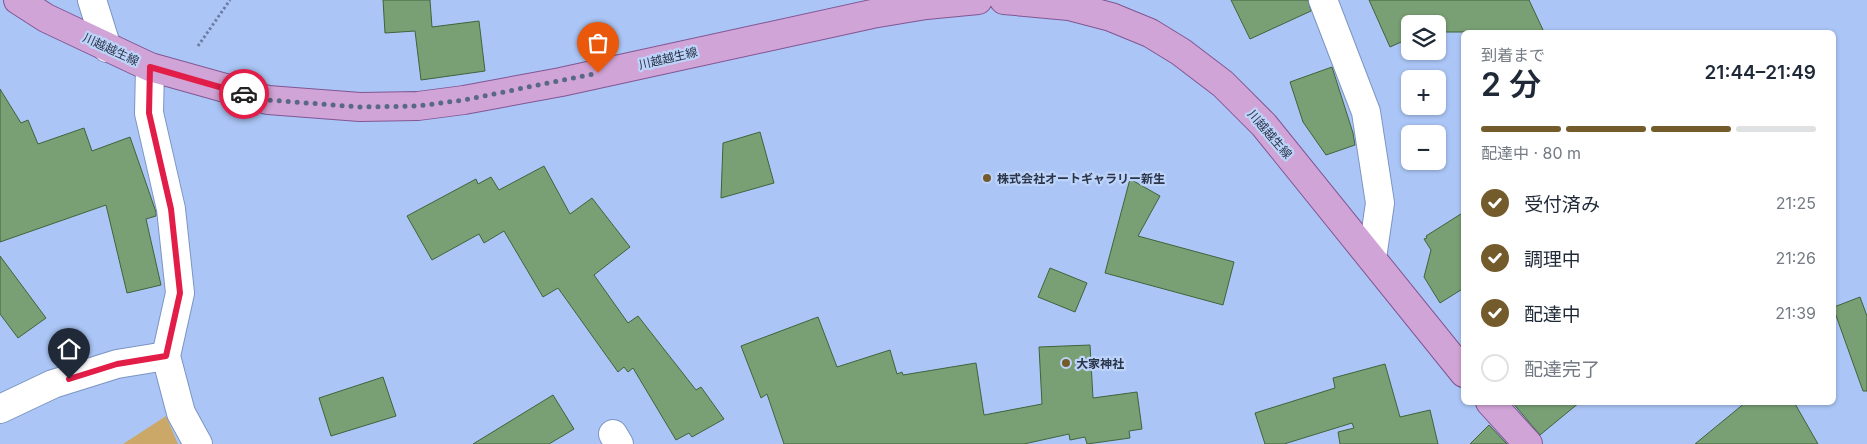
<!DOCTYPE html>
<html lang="ja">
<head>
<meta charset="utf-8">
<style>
  body { margin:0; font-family:Inter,"Noto Sans JP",sans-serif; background:#f6f6f7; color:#1f2937; height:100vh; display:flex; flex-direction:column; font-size:19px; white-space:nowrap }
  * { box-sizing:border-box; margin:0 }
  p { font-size:16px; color:#747a83 }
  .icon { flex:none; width:28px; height:28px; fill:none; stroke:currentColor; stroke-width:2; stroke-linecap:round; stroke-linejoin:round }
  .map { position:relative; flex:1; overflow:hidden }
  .drawer { position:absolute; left:1461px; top:30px; width:375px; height:375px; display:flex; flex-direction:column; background:#fff; border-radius:8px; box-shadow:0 1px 4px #0004 }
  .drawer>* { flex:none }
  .tools { position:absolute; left:1401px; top:15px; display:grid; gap:10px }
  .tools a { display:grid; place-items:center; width:45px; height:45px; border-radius:8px; background:#fff; box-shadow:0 1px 4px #0004; font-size:25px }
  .pin { position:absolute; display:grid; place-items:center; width:42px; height:42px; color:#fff; margin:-51px -21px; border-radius:50% 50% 50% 0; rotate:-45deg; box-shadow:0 0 5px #0007 }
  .pin .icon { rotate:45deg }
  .courier { position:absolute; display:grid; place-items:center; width:50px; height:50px; margin:-25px; border:4px solid #e11d48; border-radius:50%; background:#fff; color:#222; box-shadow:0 1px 6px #0007 }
  .summary em { font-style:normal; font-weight:600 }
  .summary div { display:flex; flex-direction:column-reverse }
  .summary { display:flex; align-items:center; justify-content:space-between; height:85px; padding:0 20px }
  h1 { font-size:32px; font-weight:600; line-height:38px }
  .bar { display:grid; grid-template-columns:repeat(4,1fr); gap:8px 5px; align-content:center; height:60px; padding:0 20px }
  .bar i { height:6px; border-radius:4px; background:#e0e1e3 }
  .bar .active { background:#745b2c }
  .bar p { grid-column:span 4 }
  ol { padding:0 20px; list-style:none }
  li { display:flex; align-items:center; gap:15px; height:55px }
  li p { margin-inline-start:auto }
  li .icon { padding:5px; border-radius:50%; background:#745b2c; color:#fff; stroke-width:4 }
  li:last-child { color:#747a83 }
  li i { width:28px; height:28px; border:2px solid #e0e1e3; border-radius:50% }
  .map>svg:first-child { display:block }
  .green { fill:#cba867 }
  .building { fill:#799f74; stroke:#40633c }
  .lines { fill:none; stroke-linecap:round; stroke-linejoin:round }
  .minor-casing { stroke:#7b94c2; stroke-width:30 }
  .major-casing { stroke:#815693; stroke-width:30 }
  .path { stroke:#6b7e9f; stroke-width:3; stroke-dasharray:2.5 2.5; stroke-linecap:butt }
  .minor { stroke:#fff; stroke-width:28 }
  .major { stroke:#d0a4d6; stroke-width:28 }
  .done { stroke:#586885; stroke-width:5; stroke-dasharray:0 9 }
  .route { stroke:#e11d48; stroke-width:6 }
  .poi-dot { fill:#745b2c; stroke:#bdd3fa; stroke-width:2 }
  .labels { text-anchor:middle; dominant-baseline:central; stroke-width:4.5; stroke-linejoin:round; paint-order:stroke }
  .street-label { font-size:12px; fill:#2b3548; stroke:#bdd3fa }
  .poi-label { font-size:12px; font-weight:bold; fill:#2b3548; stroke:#bdd3fa; text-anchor:start }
</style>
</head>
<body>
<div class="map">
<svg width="1867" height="444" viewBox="0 0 1867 444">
  <rect width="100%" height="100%" fill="#abc6f6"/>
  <path class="green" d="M 166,416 L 178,444 L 123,444 Z"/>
  <g class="building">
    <path d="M 383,0 L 430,0 L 432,27 L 479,21 L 485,71 L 421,80 L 415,31 L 385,33 Z"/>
    <path d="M 1231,0 L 1308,0 L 1311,11 L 1250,39 Z"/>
    <path d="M 1369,0 L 1529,0 L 1544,32 L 1438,32 L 1438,24 L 1410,24 L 1410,38 L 1390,47 Z"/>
    <path d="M 1332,67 L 1353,133 L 1355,145 L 1326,155 L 1303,122 L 1290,82 Z"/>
    <path d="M 0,89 L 21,123 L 28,120 L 38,144 L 84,128 L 92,151 L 130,137 L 156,212 L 156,216 L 146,219 L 161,285 L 127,293 L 106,205 L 0,242 Z"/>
    <path d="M 760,132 L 774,183 L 721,198 L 723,143 Z"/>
    <path d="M 544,166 L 570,214 L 592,198 L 630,247 L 594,275 L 628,323 L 638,316 L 696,390 L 701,387 L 724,419 L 692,437 L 689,433 L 676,440 L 633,368 L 628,372 L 624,367 L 618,372 L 558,288 L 543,297 L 504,231 L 484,243 L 479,234 L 432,260 L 407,216 L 476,179 L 478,184 L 491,177 L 499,190 Z"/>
    <path d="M 1130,179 L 1160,196 L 1138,236 L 1234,262 L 1223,305 L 1105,273 Z"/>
    <path d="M 1464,212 L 1464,288 L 1440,303 L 1424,277 L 1431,250 L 1424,239 L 1427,238 L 1426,236 Z"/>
    <path d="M 0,256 L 46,318 L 18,338 L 0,314 Z"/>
    <path d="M 1050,268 L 1087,283 L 1075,312 L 1038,297 Z"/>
    <path d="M 1860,297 L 1867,316 L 1867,391 L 1863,391 L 1834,310 L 1834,307 Z"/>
    <path d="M 818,317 L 837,367 L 890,350 L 897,374 L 902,372 L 903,375 L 976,363 L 984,415 L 1042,404 L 1039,347 L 1090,345 L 1093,398 L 1137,392 L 1142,429 L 1129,431 L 1130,438 L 1087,444 L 1085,437 L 1070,440 L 1069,434 L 1024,444 L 784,444 L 767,394 L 761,398 L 741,346 Z"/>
    <path d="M 1385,364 L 1400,417 L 1430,410 L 1438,444 L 1340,444 L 1338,432 L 1354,428 L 1352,423 L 1284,444 L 1265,444 L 1255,413 L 1335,388 L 1333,378 Z"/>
    <path d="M 383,377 L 396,416 L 331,436 L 319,398 Z"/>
    <path d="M 553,395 L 574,429 L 549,444 L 473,444 Z"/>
    <path d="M 1512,402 L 1580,402 L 1540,435 Z"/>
    <path d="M 1746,402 L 1794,402 L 1818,444 L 1695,444 Z"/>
    <path d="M 1489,425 L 1507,444 L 1470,444 Z"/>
  </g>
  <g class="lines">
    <defs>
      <g id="minor">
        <path d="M 92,0 L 107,48"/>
        <path d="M 1323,0 L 1366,112 L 1380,203 L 1372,258"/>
        <path d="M 150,67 L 149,113 L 171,209 L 180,293 L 166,356 L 181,413 L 198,444"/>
        <path d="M 0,409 L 53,384 L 117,364 L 166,356"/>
        <path d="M 613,434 L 619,444"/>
      </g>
      <g id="major">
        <path d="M 18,0 L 46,18 L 150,67 L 268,100 L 360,107 L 418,106 L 464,100 L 561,82 L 872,14 L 926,5 L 978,0"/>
        <path d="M 1004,0 L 1069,6 L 1111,17 L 1150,33 L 1181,52 L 1223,84 L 1264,125 L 1464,373"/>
        <path d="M 1490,402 L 1528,444"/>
      </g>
    </defs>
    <use href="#minor" class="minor-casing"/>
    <use href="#major" class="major-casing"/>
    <path class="path" d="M 198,46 L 230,0"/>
    <use href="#minor" class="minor"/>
    <use href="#major" class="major"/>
  </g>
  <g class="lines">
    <path class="done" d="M 244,94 L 268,100 L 360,107 L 418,106 L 464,100 L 598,73"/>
    <path class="route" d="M 69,379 L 117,364 L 166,356 L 180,293 L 171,209 L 149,113 L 150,67 L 244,94"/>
  </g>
  <g class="poi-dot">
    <circle cx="987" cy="178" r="5"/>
    <circle cx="1066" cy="363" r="5"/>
  </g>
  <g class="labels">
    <g class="street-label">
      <text transform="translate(111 49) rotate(25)">川越越生線</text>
      <text transform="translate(668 58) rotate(-13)">川越越生線</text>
      <text transform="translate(1270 134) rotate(49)">川越越生線</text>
    </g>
    <g class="poi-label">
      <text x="997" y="178">株式会社オートギャラリー新生</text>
      <text x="1076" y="363">大家神社</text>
    </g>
  </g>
</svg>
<div class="tools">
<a><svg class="icon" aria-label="layers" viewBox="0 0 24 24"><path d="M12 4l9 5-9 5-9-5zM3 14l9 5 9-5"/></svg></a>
<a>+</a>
<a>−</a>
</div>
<div class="pin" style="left:598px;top:73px;background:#ea580c"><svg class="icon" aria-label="bag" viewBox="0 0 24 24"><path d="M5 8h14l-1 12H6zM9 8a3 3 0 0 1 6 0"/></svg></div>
<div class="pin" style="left:69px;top:379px;background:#1f2937"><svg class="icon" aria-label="home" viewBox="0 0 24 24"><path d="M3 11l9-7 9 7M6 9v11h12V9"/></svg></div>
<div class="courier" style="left:244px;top:94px"><svg class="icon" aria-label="car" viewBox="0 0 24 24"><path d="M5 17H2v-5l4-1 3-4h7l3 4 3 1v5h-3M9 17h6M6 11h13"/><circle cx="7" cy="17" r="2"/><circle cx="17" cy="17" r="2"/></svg></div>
<section class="drawer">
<div class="summary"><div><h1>2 分</h1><p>到着まで</p></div><em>21:44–21:49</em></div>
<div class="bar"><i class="active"></i><i class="active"></i><i class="active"></i><i></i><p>配達中 · 80 m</p></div>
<ol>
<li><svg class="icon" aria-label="check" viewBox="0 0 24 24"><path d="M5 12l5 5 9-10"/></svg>受付済み<p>21:25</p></li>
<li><svg class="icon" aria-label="check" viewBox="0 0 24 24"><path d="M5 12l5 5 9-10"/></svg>調理中<p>21:26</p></li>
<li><svg class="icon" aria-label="check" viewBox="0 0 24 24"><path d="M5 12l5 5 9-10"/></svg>配達中<p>21:39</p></li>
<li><i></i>配達完了</li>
</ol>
</section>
</div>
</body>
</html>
